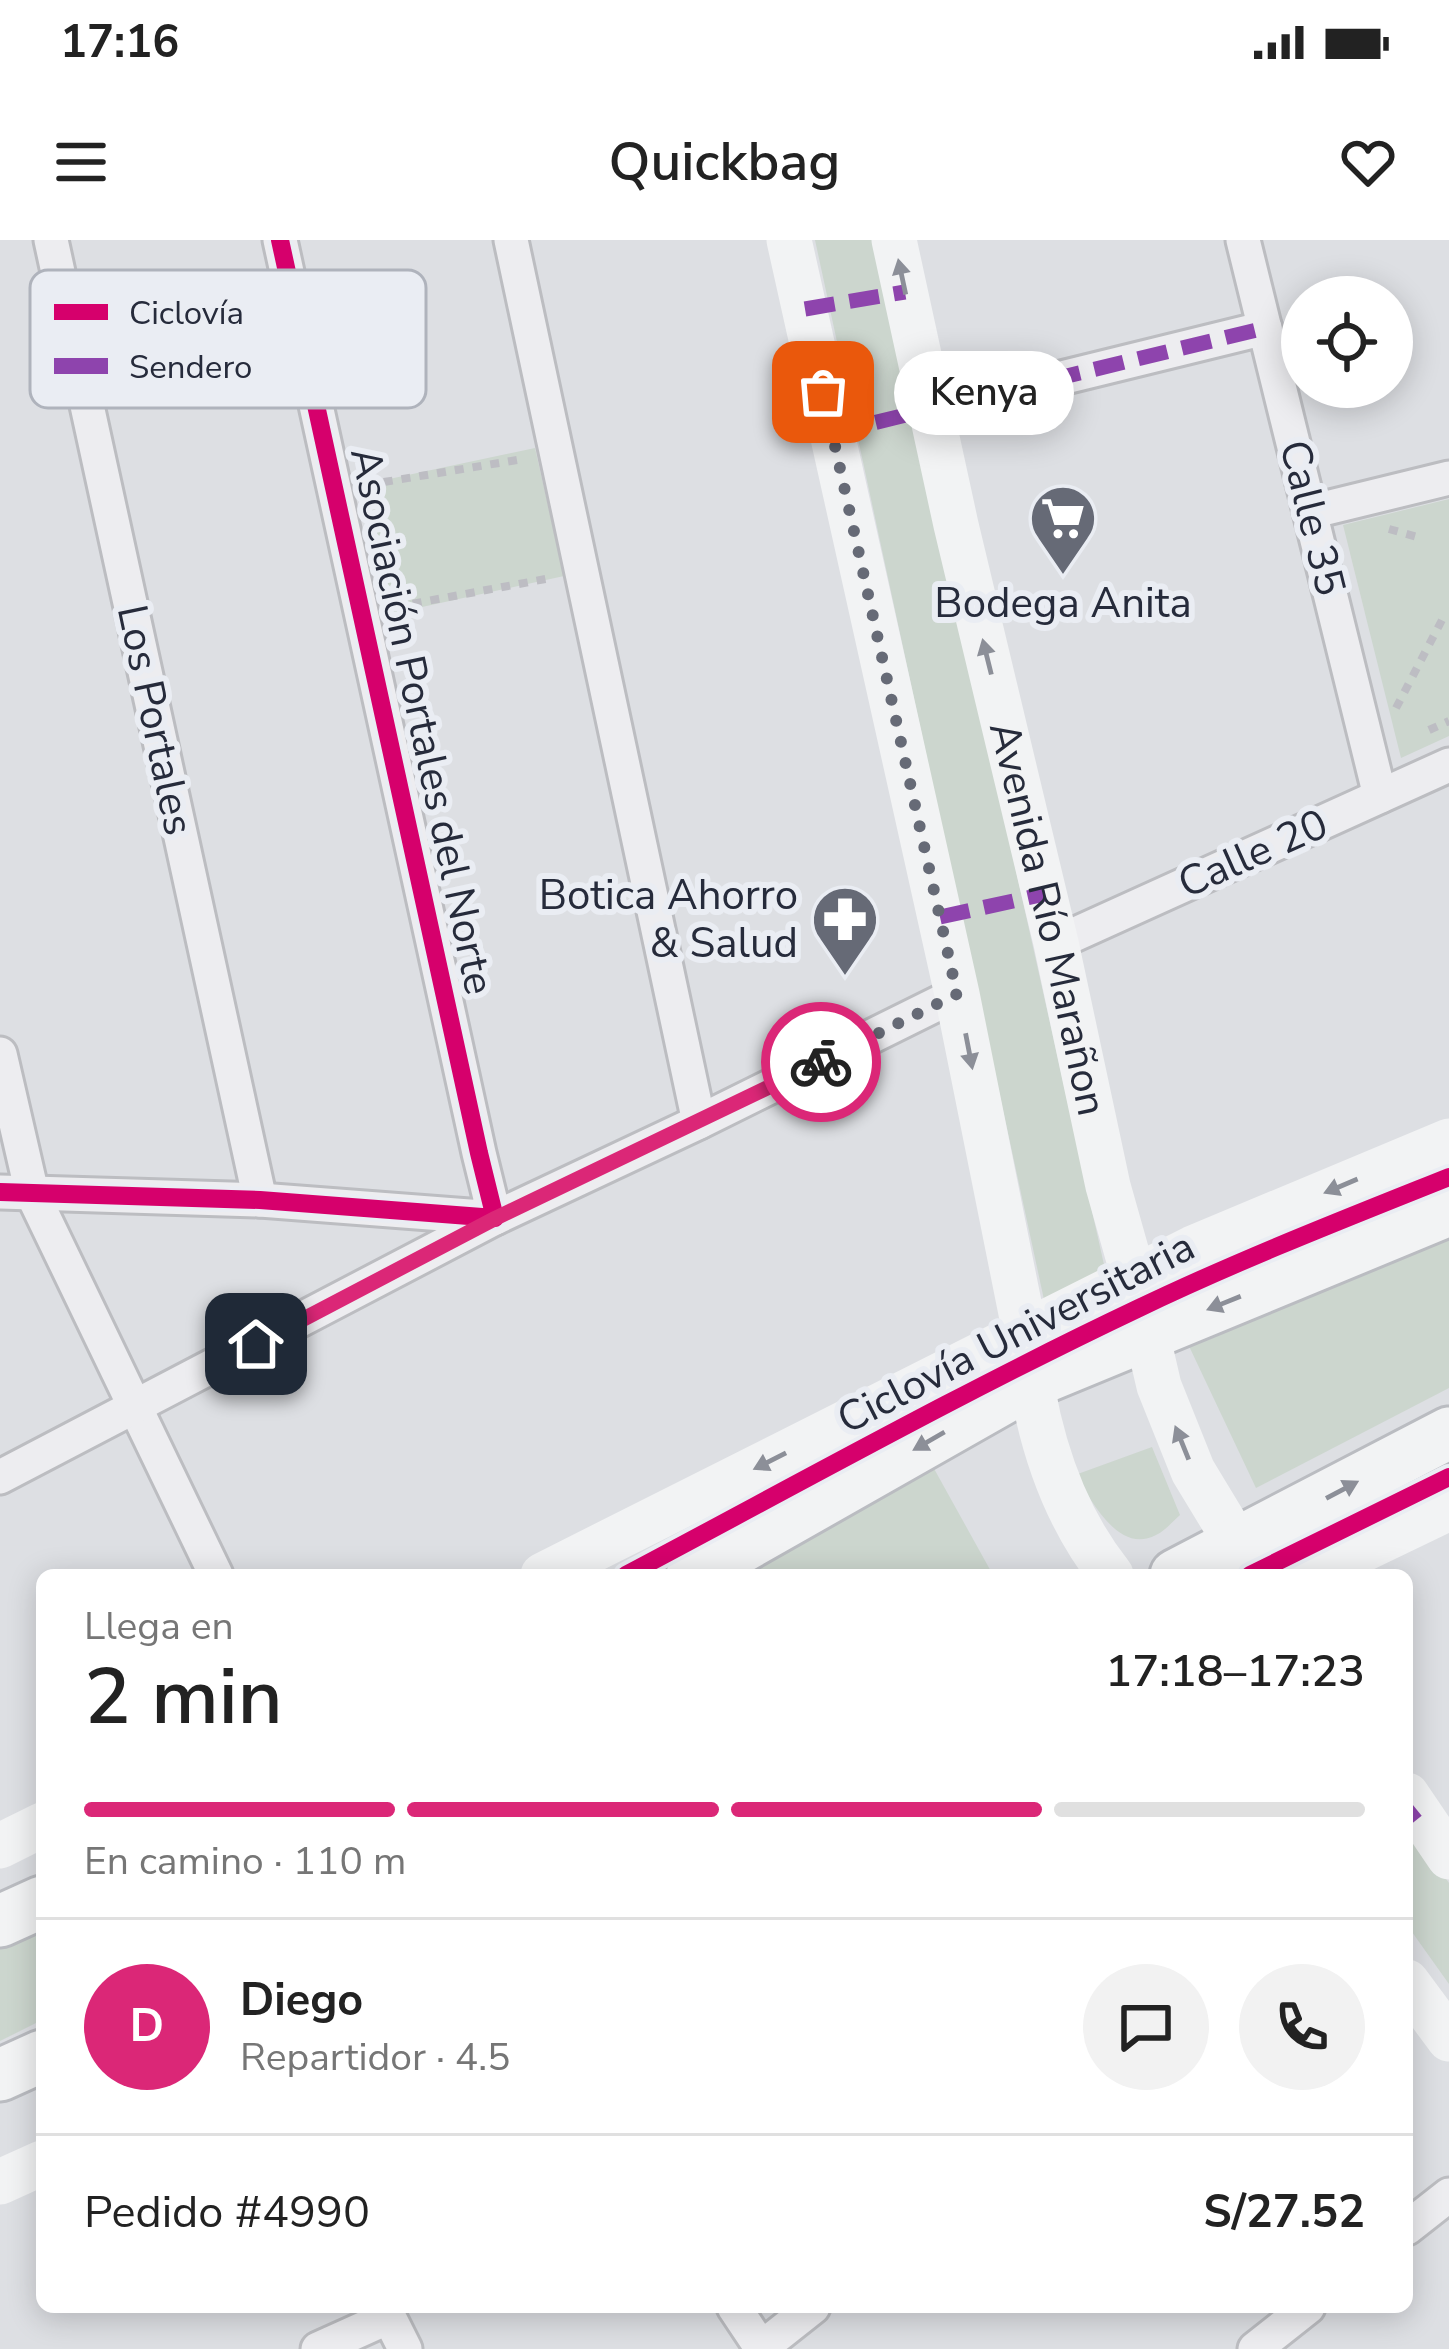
<!DOCTYPE html>
<html lang="es">
<head>
<meta charset="utf-8">
<style>
  body { margin:0; font-family:"Nunito Sans",sans-serif; background:#f2f2f2; color:#222; height:100vh; display:flex; flex-direction:column; font-size:45px; white-space:nowrap }
  * { box-sizing:border-box; margin:0 }
  p { font-size:39px; color:#767676 }
  .icon { flex:none; width:66px; height:66px; fill:none; stroke:currentColor; stroke-width:2; stroke-linecap:round; stroke-linejoin:round }
  .map { position:relative; flex:1; overflow:hidden }
  .sheet { position:absolute; left:36px; top:1329px; width:1377px; height:744px; display:flex; flex-direction:column; background:#fff; border-radius:18px; box-shadow:0 6px 30px #0003 }
  .sheet>* { flex:none }
  .controls { position:absolute; left:1281px; top:36px; display:grid; gap:24px }
  .controls a { display:grid; place-items:center; width:132px; height:132px; border-radius:50%; background:#fff; box-shadow:0 6px 30px #0003; font-size:60px }
  .pin { position:absolute; display:grid; place-items:center; width:102px; height:102px; color:#fff; margin:-51px; border-radius:24px; box-shadow:0 6px 18px #0006 }
  .courier { position:absolute; display:grid; place-items:center; width:120px; height:120px; margin:-60px; border:9px solid #db2777; border-radius:50%; background:#fff; color:#222; box-shadow:0 3px 15px #0007 }
  .bubble { position:absolute; height:84px; border-radius:42px; background:#fff; box-shadow:0 6px 30px #0003; font-size:39px; font-weight:600; line-height:84px; text-align:center }
  .overview em { font-style:normal; font-weight:600 }
  .overview div { display:flex; flex-direction:column-reverse }
  .overview { display:flex; align-items:center; justify-content:space-between; height:204px; padding:0 48px }
  h1 { font-size:78px; font-weight:600; line-height:90px }
  .bar { display:grid; grid-template-columns:repeat(4,1fr); gap:18px 12px; align-content:center; height:144px; padding:0 48px }
  .bar i { height:15px; border-radius:9px; background:#e0e0e0 }
  .bar .on { background:#db2777 }
  .bar p { grid-column:span 4 }
  .line { display:flex; align-items:center; gap:30px; padding:0 48px; border-top:3px solid #e0e0e0 }
  .line div { flex:1 }
  .round { display:grid; place-items:center; flex:none; width:126px; height:126px; border-radius:63px; background:#f2f2f2 }
  .status { display:flex; justify-content:space-between; align-items:center; height:84px; padding:0 60px; background:#fff; direction:ltr }
  .status svg { height:33px; fill:currentColor }
  header { display:flex; justify-content:space-between; align-items:center; height:156px; padding:0 48px; background:#fff; font-size:54px; font-weight:600 }
  .map>svg:first-child { display:block }
  .green { fill:#ccd6ce }
  .lines { fill:none; stroke-linecap:round; stroke-linejoin:round }
  .street-casing { stroke:#bcbdc1; stroke-width:39 }
  .primary-casing { stroke:#babcc1; stroke-width:57 }
  .path { stroke:#bdbdc3; stroke-width:8; stroke-dasharray:9 9; stroke-linecap:butt }
  .street { stroke:#ededf0; stroke-width:33 }
  .secondary { stroke:#f2f3f4; stroke-width:45 }
  .primary { stroke:#f2f3f4; stroke-width:51 }
  .quiet { stroke:#8e44ad; stroke-width:15; stroke-dasharray:30 15; stroke-linecap:butt }
  .cycleway-casing { stroke:#eaedf3; stroke-width:26 }
  .cycleway { stroke:#d6006c; stroke-width:18 }
  .oneway { fill:#8c8f98 }
  .done { stroke:#666a76; stroke-width:12; stroke-dasharray:0 21.6 }
  .route { stroke:#db2777; stroke-width:15 }
  .labels { text-anchor:middle; dominant-baseline:central; stroke-width:12; stroke-linejoin:round; paint-order:stroke }
  .street-label { font-size:42px; fill:#262b3b; stroke:#eaedf3 }
  .poi-label { font-size:42px; fill:#262b3b; stroke:#eaedf3 }
  .key { fill:#eaedf3; stroke:#afb3bc; stroke-width:3 }
  .key-label { font-size:33px; fill:#262b3b }
</style>
</head>
<body>
<div class="status"><b>17:16</b><svg viewBox="0 0 49 12"><path d="M0 12V9h3v3zM5 12V6h3v6zM10 12V3h3v9zM15 12V0h3v12zM26 1h20v11H26zM47 4h2v5h-2z"/></svg></div>
<header><svg class="icon" aria-label="menu" viewBox="0 0 24 24"><path d="M4 6h16M4 12h16M4 18h16"/></svg>Quickbag<svg class="icon" aria-label="heart" viewBox="0 0 24 24"><path d="M12 20l-8-8c-3-5 5-10 8-4 3-6 11-1 8 4z"/></svg></header>
<div class="map">
<svg width="1449" height="2109" viewBox="0 0 1449 2109">
  <rect width="100%" height="100%" fill="#dddfe3"/>
  <g class="green">
    <path d="M 815,0 L 875,0 L 1113,1065 L 1051,1092 Z"/>
    <path d="M 535,208 L 564,336 L 390,374 L 361,245 Z"/>
    <path d="M 1449,259 L 1449,496 L 1401,518 L 1343,285 Z"/>
    <path d="M 1449,993 L 1449,1148 L 1256,1248 L 1188,1104 Z"/>
    <path d="M 1152,1207 L 1180,1275 C 1173,1281 1165,1291 1156,1295 C 1118,1315 1092,1260 1075,1235 Z"/>
    <path d="M 927,1216 L 993,1335 L 726,1335 Z"/>
    <path d="M 1407,1584 L 1449,1643 L 1449,1744 L 1407,1685 Z"/>
    <path d="M 42,1683 L 42,1780 L 0,1801 L 0,1703 Z"/>
  </g>
  <g class="lines">
    <defs>
      <g id="street">
        <path d="M 51,0 L 260,960"/>
        <path d="M 511,0 L 699,882"/>
        <path d="M 1243,0 L 1380,556"/>
        <path d="M 931,170 L 1265,88"/>
        <path d="M 1310,272 L 1449,238"/>
        <path d="M 1056,703 L 1449,525"/>
        <path d="M 0,814 L 32,953 L 216,1335"/>
        <path d="M 0,952 L 260,960 L 495,978 L 479,913 L 280,0"/>
        <path d="M 0,1237 L 495,978 L 699,882 L 957,754"/>
        <path d="M 1407,1988 L 1449,1955"/>
        <path d="M 384,2067 L 405,2109"/>
        <path d="M 734,2067 L 762,2109"/>
        <path d="M 318,2109 L 389,2077"/>
        <path d="M 760,2109 L 813,2067"/>
        <path d="M 1255,2109 L 1308,2067"/>
      </g>
      <g id="primary">
        <path d="M 692,1335 L 1030,1143 L 1449,970"/>
        <path d="M 1176,1335 L 1449,1193"/>
        <path d="M 0,1681 L 42,1662"/>
        <path d="M 0,1835 L 42,1816"/>
      </g>
    </defs>
    <use href="#street" class="street-casing"/>
    <use href="#primary" class="primary-casing"/>
    <g class="path">
      <path d="M 366,245 L 523,219"/>
      <path d="M 1389,289 L 1421,298"/>
      <path d="M 395,367 L 551,338"/>
      <path d="M 1396,468 L 1442,380"/>
      <path d="M 1429,490 L 1449,481"/>
    </g>
    <use href="#street" class="street"/>
    <g class="secondary">
      <path d="M 789,0 L 957,754 L 1025,1093 C 1033,1180 1056,1266 1111,1335"/>
      <path id="s1" d="M 894,0 L 956,285 L 1056,703 L 1108,946 L 1134,1038 L 1159,1146 L 1193,1231 L 1256,1335"/>
      <path d="M 543,1335 L 1193,1008 L 1449,901"/>
      <path d="M 1310,1335 L 1449,1268"/>
      <path d="M 1407,1555 L 1449,1617"/>
      <path d="M 0,1606 L 42,1585"/>
      <path d="M 1407,1742 L 1449,1799"/>
      <path d="M 0,1942 L 42,1923"/>
    </g>
    <use href="#primary" class="primary"/>
    <g class="quiet">
      <path d="M 805,69 L 905,52"/>
      <path d="M 832,193 L 1265,88"/>
      <path d="M 940,677 L 1045,654"/>
      <path d="M 1407,1578 L 1417,1570"/>
    </g>
    <defs>
      <g id="cycleway">
        <path d="M 0,952 L 260,960 L 495,978 L 479,913 L 280,0"/>
        <path d="M 626,1335 C 796,1245 964,1151 1137,1069 C 1239,1020 1344,979 1449,937"/>
        <path d="M 1250,1335 L 1449,1237"/>
      </g>
    </defs>
    <use href="#cycleway" class="cycleway-casing"/>
    <use href="#cycleway" class="cycleway"/>
  </g>
  <defs><path id="oneway-solid" d="M-6-.8H1V-3.2L6.5 0L1 3.2V.8H-6Z" transform="scale(3)"/></defs>
  <g class="oneway">
    <use href="#oneway-solid" transform="translate(902 37) rotate(-102)"/>
    <use href="#oneway-solid" transform="translate(987 417) rotate(-104)"/>
    <use href="#oneway-solid" transform="translate(969 811) rotate(79)"/>
    <use href="#oneway-solid" transform="translate(1341 946) rotate(157)"/>
    <use href="#oneway-solid" transform="translate(1224 1063) rotate(158)"/>
    <use href="#oneway-solid" transform="translate(929 1201) rotate(150)"/>
    <use href="#oneway-solid" transform="translate(1182 1203) rotate(-112)"/>
    <use href="#oneway-solid" transform="translate(770 1221) rotate(153)"/>
    <use href="#oneway-solid" transform="translate(1342 1250) rotate(-28)"/>
  </g>
  <g class="lines">
    <path class="done" d="M 821,822 L 957,754 L 823,152"/>
    <path class="route" d="M 256,1104 L 496,978 L 821,822"/>
  </g>
  <defs>
    <symbol id="supermarket-pin" viewBox="-11 -11 22 30"><path d="M0 17L-7.5 6A9.5 9.5 0 1 1 7.5 6Z" fill="#666a76" stroke="#eaedf3"/><path d="M-6-5.5h2.5l.6 2H6L4.5 2H-2.5L-4.4-4H-6ZM-1.5 3.2a1.3 1.3 0 1 0 .1 0ZM3 3.2a1.3 1.3 0 1 0 .1 0Z" fill="#fff"/></symbol>
    <symbol id="pharmacy-pin" viewBox="-11 -11 22 30"><path d="M0 17L-7.5 6A9.5 9.5 0 1 1 7.5 6Z" fill="#666a76" stroke="#eaedf3"/><path d="M-2-6h4v4h4v4h-4v4h-4v-4h-4v-4h4Z" fill="#fff"/></symbol>
  </defs>
  <g fill-rule="evenodd">
    <use href="#supermarket-pin" x="1025" y="240" width="76" height="104"/>
    <use href="#pharmacy-pin" x="807" y="641" width="76" height="104"/>
  </g>
  <g class="labels">
    <g class="street-label">
      <text transform="translate(1312 278) rotate(76)">Calle 35</text>
      <text transform="translate(155 480) rotate(78)">Los Portales</text>
      <text transform="translate(422 481) rotate(78)">Asociación Portales del Norte</text>
      <text transform="translate(1253 614) rotate(-24)">Calle 20</text>
      <text stroke="none"><textPath href="#s1" startOffset="696">Avenida Río Marañon</textPath></text>
      <text transform="translate(1016 1093) rotate(-27)">Ciclovía Universitaria</text>
    </g>
    <g class="poi-label">
      <text x="1063" y="363">Bodega Anita</text>
      <text x="798" y="655" text-anchor="end">Botica Ahorro<tspan x="798" dy="48">&amp; Salud</tspan></text>
    </g>
  </g>
  <rect x="30" y="30" width="396" height="138" rx="18" class="key"/>
  <rect x="54" y="64" width="54" height="16" fill="#d6006c"/>
  <rect x="54" y="118" width="54" height="16" fill="#8e44ad"/>
  <g class="key-label">
    <text x="129" y="84">Ciclovía</text>
    <text x="129" y="138">Sendero</text>
  </g>
</svg>
<div class="controls">
<a><svg class="icon" aria-label="locate" viewBox="0 0 24 24"><circle cx="12" cy="12" r="6"/><path d="M12 2v4M12 18v4M2 12h4M18 12h4"/></svg></a>
</div>
<div class="pin" style="left:823px;top:152px;background:#ea580c"><svg class="icon" aria-label="bag" viewBox="0 0 24 24"><path d="M5 8h14l-1 12H6zM9 8a3 3 0 0 1 6 0"/></svg></div>
<div class="pin" style="left:256px;top:1104px;background:#1f2937"><svg class="icon" aria-label="home" viewBox="0 0 24 24"><path d="M3 11l9-7 9 7M6 9v11h12V9"/></svg></div>
<div class="courier" style="left:821px;top:822px"><svg class="icon" aria-label="bike" viewBox="0 0 24 24"><circle cx="6" cy="16" r="4"/><circle cx="18" cy="16" r="4"/><path d="M6 16l4-8h5l3 8M10 8l3 8H6M13 5h3"/></svg></div>
<div class="bubble" style="left:894px;top:111px;width:180px">Kenya</div>
<section class="sheet">
<div class="overview"><div><h1>2 min</h1><p>Llega en</p></div><em>17:18–17:23</em></div>
<div class="bar"><i class="on"></i><i class="on"></i><i class="on"></i><i></i><p>En camino · 110 m</p></div>
<div class="line" style="height:216px"><b class="round" style="background:#db2777;color:#fff">D</b><div><b>Diego</b><p>Repartidor · 4.5</p></div><a class="round"><svg class="icon" aria-label="chat" viewBox="0 0 24 24"><path d="M4 5h16v11H9l-5 4z"/></svg></a><a class="round"><svg class="icon" aria-label="phone" viewBox="0 0 24 24"><path d="M5 4h4l2 5-3 2q2 4 5 5l2-3 5 2v4C11 20 4 13 5 4z"/></svg></a></div>
<div class="line" style="height:156px"><div>Pedido #4990</div><b>S/27.52</b></div>
</section>
</div>
</body>
</html>
